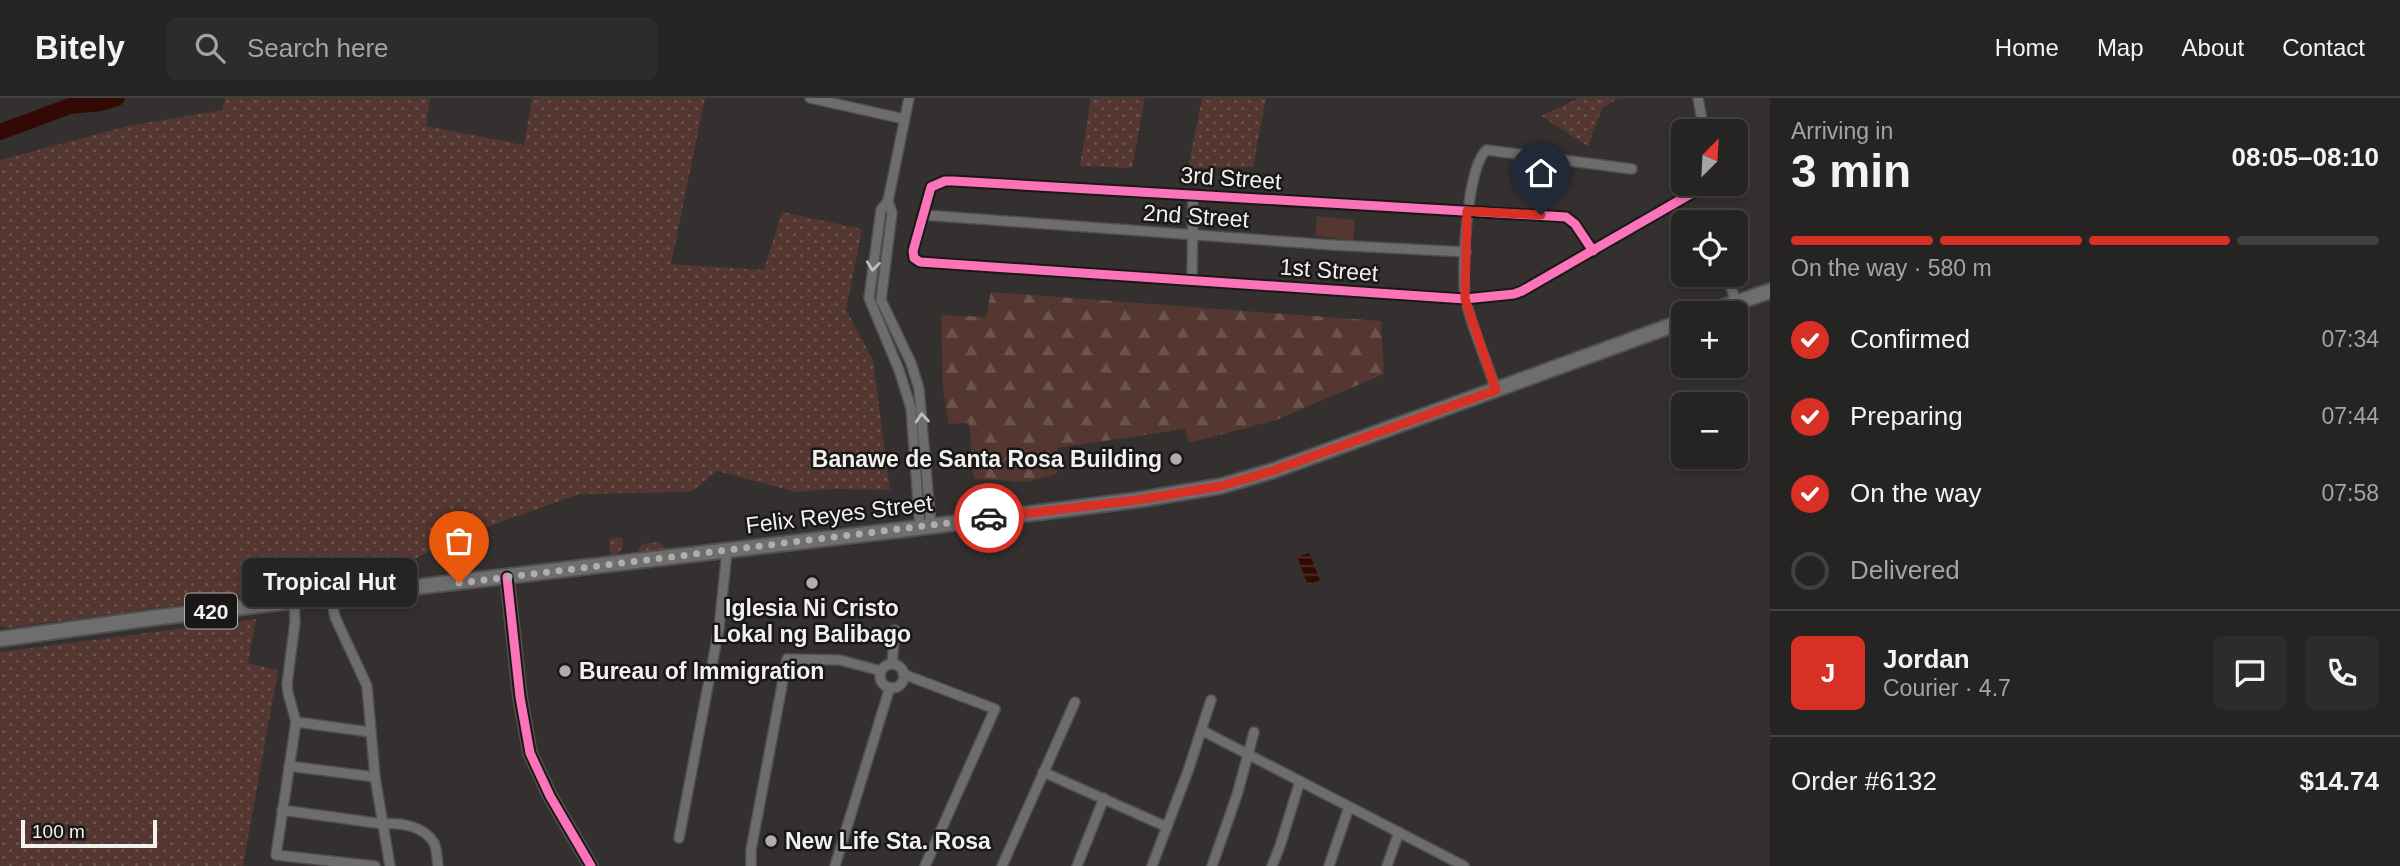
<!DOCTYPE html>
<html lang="en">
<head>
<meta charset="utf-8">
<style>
  body { margin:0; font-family:Helvetica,sans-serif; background:#2e2c2b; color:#f1f3f6; height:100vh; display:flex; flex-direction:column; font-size:26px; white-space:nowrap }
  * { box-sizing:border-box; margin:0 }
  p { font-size:23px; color:#a4a4a6 }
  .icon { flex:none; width:38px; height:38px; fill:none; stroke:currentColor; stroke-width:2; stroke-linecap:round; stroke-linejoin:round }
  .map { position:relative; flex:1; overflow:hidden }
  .details { display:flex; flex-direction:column; background:#262423; width:630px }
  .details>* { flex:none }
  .needle { width:46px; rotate:24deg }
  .controls { position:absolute; left:1671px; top:21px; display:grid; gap:14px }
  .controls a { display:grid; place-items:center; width:77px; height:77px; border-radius:10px; background:#262423; box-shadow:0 4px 10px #0003,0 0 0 2px #424141; font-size:35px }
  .scale { position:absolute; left:21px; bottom:18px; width:136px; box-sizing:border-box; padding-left:7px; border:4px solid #f3f1f0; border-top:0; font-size:19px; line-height:24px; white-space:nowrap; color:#f3f1f0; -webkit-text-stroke:5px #1a1817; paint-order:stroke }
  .pin { position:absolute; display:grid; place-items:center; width:60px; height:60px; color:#fff; margin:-72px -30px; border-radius:50% 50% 50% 0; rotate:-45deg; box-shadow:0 0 7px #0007 }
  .pin .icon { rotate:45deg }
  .courier { position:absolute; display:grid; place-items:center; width:70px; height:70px; margin:-35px; border:5px solid #d93025; border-radius:50%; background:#fff; color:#222; box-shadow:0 2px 9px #0007 }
  .bubble { position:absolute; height:49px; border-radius:10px; background:#262423; box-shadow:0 4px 10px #0003,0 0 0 2px #424141; font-size:23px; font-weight:800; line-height:49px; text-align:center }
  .head em { font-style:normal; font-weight:800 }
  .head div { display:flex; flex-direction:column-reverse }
  .head { display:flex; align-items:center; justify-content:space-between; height:119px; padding:0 21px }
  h1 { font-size:46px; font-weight:800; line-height:52px }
  .bar { display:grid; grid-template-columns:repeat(4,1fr); gap:10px 7px; align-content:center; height:84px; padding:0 21px }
  .bar i { height:9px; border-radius:5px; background:#424141 }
  .bar .active { background:#d93025 }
  .bar p { grid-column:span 4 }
  .line { display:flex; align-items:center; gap:18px; padding:0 21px; border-top:2px solid #424141 }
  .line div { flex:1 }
  .round { display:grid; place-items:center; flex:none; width:74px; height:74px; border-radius:10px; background:#2e2c2b }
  ol { padding:0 21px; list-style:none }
  li { display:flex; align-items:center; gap:21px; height:77px }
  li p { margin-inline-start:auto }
  li .icon { padding:7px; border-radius:50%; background:#d93025; color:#fff; stroke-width:4 }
  li:last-child { color:#a4a4a6 }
  li i { width:38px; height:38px; border:4px solid #424141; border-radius:50% }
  header { display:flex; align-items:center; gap:42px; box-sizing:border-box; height:98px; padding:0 35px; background:#262423; border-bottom:2px solid #424141 }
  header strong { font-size:33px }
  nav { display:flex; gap:38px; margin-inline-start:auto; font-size:24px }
  .search { width:490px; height:63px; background:#2e2c2b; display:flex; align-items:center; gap:18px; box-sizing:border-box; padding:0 24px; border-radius:10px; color:#a4a4a6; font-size:26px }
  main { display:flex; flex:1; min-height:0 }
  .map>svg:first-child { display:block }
  .grass { fill:url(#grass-dots) }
  .forest { fill:url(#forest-firs) }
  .park { fill:#533730 }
  .water { fill:url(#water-rules) }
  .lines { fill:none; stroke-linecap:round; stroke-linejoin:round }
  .river { stroke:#330904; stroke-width:16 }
  .street-casing { stroke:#514f4f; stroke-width:12 }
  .secondary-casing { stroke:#514f4f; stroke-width:16 }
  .primary-casing { stroke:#514f4f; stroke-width:18 }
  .street { stroke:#6e6d6d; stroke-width:9 }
  .secondary { stroke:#676666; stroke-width:12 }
  .primary { stroke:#6e6e6e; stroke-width:14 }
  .cycleway-casing { stroke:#1a1817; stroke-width:13 }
  .cycleway { stroke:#fb73b8; stroke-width:9 }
  .oneway { stroke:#bebcbc }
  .done { stroke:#b0adac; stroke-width:7; stroke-dasharray:0 12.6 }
  .route { stroke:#d93025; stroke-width:9 }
  .poi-dot { fill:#b0adac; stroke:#1a1817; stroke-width:2.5 }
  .labels { text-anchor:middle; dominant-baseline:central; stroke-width:5; stroke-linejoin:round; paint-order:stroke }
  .shield { fill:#1a1817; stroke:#b2b0af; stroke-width:2 }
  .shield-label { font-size:21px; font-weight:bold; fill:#f3f1f0 }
  .street-label { font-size:23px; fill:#f3f1f0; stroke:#1a1817 }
  .poi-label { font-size:23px; font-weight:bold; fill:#f3f1f0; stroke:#1a1817; text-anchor:start }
</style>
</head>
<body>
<header>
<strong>Bitely</strong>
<div class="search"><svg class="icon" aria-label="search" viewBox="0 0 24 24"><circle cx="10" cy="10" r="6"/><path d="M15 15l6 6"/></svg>Search here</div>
<nav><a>Home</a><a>Map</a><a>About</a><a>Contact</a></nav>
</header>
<main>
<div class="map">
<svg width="1770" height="768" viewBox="0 0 1770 768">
  <defs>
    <pattern id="grass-dots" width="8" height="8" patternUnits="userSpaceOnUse" patternTransform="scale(1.75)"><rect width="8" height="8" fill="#533730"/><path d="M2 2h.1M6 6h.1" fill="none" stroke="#6c544e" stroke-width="1.8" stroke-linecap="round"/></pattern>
    <pattern id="forest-firs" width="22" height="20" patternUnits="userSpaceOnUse" patternTransform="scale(1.75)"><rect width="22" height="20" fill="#533730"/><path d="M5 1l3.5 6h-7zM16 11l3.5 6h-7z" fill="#6c544e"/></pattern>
    <pattern id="water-rules" width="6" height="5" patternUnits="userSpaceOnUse" patternTransform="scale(1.75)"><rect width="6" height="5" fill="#330904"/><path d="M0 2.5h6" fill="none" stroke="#512d29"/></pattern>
  </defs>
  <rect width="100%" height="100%" fill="#33302f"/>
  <g class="grass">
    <path d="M 225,0 L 430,0 L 426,28 L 524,47 L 532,0 L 705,0 L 671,166 L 764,172 L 782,114 L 862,131 L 846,212 L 873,262 L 890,392 L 835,391 L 796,394 L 717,373 L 691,394 L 579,396 L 454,441 L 377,480 L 8,530 L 0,528 L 0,62 L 128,28 L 222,12 Z"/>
    <path d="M 1091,0 L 1145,0 L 1132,70 L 1080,68 Z"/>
    <path d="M 1202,0 L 1266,0 L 1253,69 L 1188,70 Z"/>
    <path d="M 1579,0 L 1619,0 L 1602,10 L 1588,48 L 1541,18 Z"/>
    <path d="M 621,439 L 623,442 L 622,451 L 611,461 L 609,441 Z"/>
    <path d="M 659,444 L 670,454 L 636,458 L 642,446 Z"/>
    <path d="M 256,521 L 248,565 L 278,572 L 243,768 L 0,768 L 0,554 Z"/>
  </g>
  <path class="forest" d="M 991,194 L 1381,223 L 1384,276 L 1276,322 L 1189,345 L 1185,331 L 1057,350 L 1057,376 L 1027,384 L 974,381 L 969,325 L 949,326 L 943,293 L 941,217 L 986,219 Z"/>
  <path class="park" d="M 1317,118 L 1355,122 L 1353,142 L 1315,138 Z"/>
  <path class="water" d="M 1309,455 L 1320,482 L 1308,487 L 1297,459 Z"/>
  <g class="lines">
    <path class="river" d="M 0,34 L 70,8 L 100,5 L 117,0"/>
    <defs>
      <g id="street">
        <path d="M 810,0 L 904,21"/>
        <path d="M 909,0 L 888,103 L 881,112 L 869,200 L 899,272 L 911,310 L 920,430"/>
        <path d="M 1698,0 L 1704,33"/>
        <path d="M 888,103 L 892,115 L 881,202 L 911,265 L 919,291 L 931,428"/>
        <path d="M 924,117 L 1332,147 L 1466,154"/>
        <path d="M 1593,153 L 1575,126 L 1566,119 L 953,83 L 945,83 L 931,89 L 913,153 L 914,160 L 920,164 L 1465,201 L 1514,196 L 1522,193 L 1708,86"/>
        <path d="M 1727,177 L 1736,204"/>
        <path d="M 1192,182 L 1193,97"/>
        <path d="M 1496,291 C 1486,263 1474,234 1466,204 C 1460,181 1467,64 1487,52 L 1632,71"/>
        <path d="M 331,499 L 335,519 L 367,588 L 375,679 L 390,768"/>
        <path d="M 294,503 L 295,524 L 287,586 L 288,595 L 296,624 L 276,757 L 375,768"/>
        <path d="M 892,566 L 895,532"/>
        <circle cx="892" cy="578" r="12"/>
        <path d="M 903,576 L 995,611 L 925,768"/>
        <path d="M 296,624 L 370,634"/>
        <path d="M 1201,632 L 1464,768"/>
        <path d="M 289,668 L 375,679"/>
        <path d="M 1043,674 L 1167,729"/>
        <path d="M 282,712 L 383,726 C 400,724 424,728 434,745 C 437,751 437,761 438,768"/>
        <path d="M 679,740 L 719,530 L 727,453"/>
        <path d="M 751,768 L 751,752 L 787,561 L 840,562 L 881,573"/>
        <path d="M 835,768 L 890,589"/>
        <path d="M 1002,768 L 1075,604"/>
        <path d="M 1077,768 L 1104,700"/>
        <path d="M 1152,768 L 1188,673 L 1211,602"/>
        <path d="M 1212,768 L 1237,697 L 1254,634"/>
        <path d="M 1272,768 L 1280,748 L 1300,683"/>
        <path d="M 1329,768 L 1349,709"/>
        <path d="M 1387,768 L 1399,734"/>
      </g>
      <path id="secondary" d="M 507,479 L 520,599 L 530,655 L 550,698 L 591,768"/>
      <g id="primary">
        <path d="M 1706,215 L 1770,193"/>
        <path d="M 0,541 L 152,520 L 908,431 L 1137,402 L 1221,388 L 1272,373 L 1684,223"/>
      </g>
    </defs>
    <use href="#street" class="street-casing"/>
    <use href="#secondary" class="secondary-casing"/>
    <use href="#primary" class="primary-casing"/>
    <use href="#street" class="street"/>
    <use href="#secondary" class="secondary"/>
    <use href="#primary" class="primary"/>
    <defs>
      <g id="cycleway">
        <path d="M 1593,153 L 1575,126 L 1566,119 L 953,83 L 945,83 L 931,89 L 913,153 L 914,160 L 920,164 L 1465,201 L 1514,196 L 1522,193 L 1708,86"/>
        <path d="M 507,479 L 520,599 L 530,655 L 550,698 L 591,768"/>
      </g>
    </defs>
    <use href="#cycleway" class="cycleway-casing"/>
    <use href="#cycleway" class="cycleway"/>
  </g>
  <defs><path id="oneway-chevron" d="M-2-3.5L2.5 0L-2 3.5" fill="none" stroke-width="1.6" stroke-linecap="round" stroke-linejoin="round" transform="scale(1.75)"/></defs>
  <g class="oneway">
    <use href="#oneway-chevron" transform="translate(873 168) rotate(97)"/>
    <use href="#oneway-chevron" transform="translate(922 320) rotate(-95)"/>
  </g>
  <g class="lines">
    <path class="done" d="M 459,485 L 989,420"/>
    <path class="route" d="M 989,420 L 1137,402 L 1221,388 L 1272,373 L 1496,292 L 1465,201 L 1467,113 L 1541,117"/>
  </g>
  <g class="poi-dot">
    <circle cx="1176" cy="361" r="7"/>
    <circle cx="812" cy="485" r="7"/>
    <circle cx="565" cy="573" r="7"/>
    <circle cx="771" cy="743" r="7"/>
  </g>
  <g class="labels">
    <rect class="shield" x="185" y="495.5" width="52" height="35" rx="5"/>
    <g class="shield-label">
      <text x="211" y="513">420</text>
    </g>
    <g class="street-label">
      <text transform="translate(1231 80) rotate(4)">3rd Street</text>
      <text transform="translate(1196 118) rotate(4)">2nd Street</text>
      <text transform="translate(1329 172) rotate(4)">1st Street</text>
      <text transform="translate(839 416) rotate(-7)">Felix Reyes Street</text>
    </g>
    <g class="poi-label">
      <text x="1162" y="361" text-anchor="end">Banawe de Santa Rosa Building</text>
      <text x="812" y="510" text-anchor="middle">Iglesia Ni Cristo<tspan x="812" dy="26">Lokal ng Balibago</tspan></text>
      <text x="579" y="573">Bureau of Immigration</text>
      <text x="785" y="743">New Life Sta. Rosa</text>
    </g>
  </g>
</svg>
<div class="controls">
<a><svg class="needle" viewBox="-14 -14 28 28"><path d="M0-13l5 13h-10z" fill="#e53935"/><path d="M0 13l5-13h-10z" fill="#a4a4a6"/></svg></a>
<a><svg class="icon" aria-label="locate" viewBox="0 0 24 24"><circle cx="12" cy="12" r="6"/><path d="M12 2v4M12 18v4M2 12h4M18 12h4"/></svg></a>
<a>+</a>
<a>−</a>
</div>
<div class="scale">100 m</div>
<div class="pin" style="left:459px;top:485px;background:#ea580c"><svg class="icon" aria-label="bag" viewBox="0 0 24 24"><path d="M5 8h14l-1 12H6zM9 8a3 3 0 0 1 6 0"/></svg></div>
<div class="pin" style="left:1541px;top:117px;background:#1f2937"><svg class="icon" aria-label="home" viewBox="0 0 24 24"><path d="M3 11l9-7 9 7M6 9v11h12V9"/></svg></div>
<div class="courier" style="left:989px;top:420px"><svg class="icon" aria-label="car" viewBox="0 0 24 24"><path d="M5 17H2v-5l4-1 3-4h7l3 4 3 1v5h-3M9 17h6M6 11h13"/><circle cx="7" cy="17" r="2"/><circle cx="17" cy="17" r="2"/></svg></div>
<div class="bubble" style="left:242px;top:460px;width:175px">Tropical Hut</div>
</div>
<section class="details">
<div class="head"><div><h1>3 min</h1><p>Arriving in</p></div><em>08:05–08:10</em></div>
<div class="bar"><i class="active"></i><i class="active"></i><i class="active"></i><i></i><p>On the way · 580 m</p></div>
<ol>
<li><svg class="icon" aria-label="check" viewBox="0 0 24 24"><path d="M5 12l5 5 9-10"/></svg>Confirmed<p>07:34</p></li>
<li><svg class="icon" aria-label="check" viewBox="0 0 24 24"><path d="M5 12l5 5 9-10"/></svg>Preparing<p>07:44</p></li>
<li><svg class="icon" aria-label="check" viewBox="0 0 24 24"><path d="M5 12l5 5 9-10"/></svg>On the way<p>07:58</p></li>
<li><i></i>Delivered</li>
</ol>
<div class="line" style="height:126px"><b class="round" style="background:#d93025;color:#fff">J</b><div><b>Jordan</b><p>Courier · 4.7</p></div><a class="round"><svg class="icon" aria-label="chat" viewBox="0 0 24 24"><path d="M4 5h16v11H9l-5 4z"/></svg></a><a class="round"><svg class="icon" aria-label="phone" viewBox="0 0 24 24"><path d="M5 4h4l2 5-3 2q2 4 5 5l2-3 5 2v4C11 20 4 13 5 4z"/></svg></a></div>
<div class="line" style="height:91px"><div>Order #6132</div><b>$14.74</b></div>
</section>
</main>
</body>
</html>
